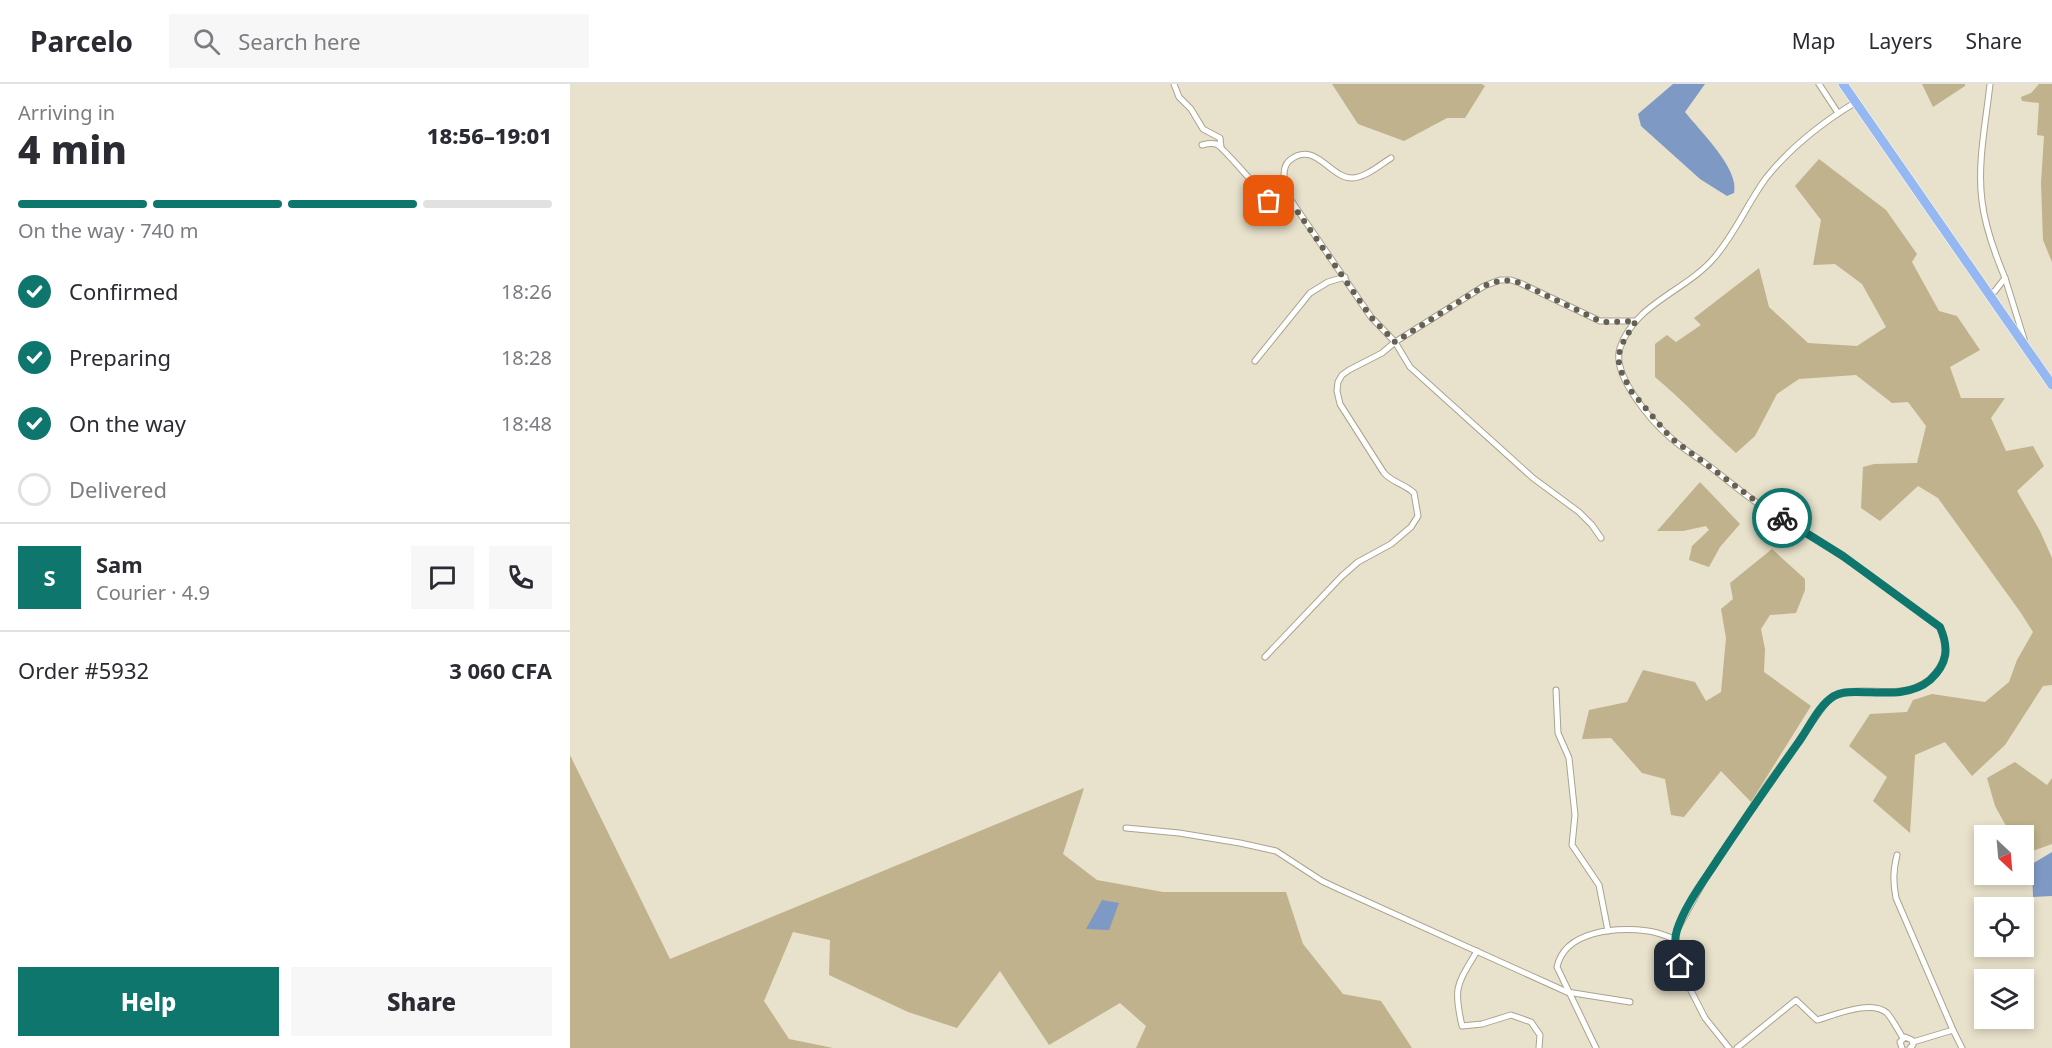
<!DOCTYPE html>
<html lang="en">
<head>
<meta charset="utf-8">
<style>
  body { margin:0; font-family:"Noto Sans",sans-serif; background:#f7f7f7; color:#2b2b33; height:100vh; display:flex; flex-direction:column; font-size:22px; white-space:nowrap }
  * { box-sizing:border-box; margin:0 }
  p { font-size:20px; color:#7c7c81 }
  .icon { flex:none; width:33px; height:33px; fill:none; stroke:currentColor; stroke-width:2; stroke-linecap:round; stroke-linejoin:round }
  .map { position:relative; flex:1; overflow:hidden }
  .drawer { display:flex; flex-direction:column; background:#fff; width:570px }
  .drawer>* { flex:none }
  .needle { width:39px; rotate:154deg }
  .tools { position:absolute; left:1404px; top:741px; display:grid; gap:12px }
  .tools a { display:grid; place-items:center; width:60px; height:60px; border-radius:0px; background:#fff; box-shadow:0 3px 9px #0003; font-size:30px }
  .pin { position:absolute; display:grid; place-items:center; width:51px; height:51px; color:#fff; margin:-26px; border-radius:12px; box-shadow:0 3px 9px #0006 }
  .courier { position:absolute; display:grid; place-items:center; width:60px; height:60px; margin:-30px; border:4px solid #0f766e; border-radius:50%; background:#fff; color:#222; box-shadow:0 2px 8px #0007 }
  .summary em { font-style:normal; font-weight:800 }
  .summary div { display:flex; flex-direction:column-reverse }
  .summary { display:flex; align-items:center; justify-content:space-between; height:102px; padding:0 18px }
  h1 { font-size:39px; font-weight:800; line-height:45px }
  .bar { display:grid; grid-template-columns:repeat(4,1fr); gap:9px 6px; align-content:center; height:72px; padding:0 18px }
  .bar i { height:8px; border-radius:4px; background:#e1e1e2 }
  .bar .on { background:#0f766e }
  .bar p { grid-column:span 4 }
  .line { display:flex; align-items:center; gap:15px; padding:0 18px; border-top:2px solid #e1e1e2 }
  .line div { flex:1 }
  .round { display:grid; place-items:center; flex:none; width:63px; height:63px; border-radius:0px; background:#f7f7f7 }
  ol { padding:0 18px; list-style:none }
  li { display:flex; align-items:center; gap:18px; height:66px }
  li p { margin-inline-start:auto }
  li .icon { padding:6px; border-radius:50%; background:#0f766e; color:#fff; stroke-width:4 }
  li:last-child { color:#7c7c81 }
  li i { width:33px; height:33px; border:3px solid #e1e1e2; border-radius:50% }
  .button { display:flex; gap:12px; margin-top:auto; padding:12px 18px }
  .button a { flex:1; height:69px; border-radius:0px; background:#0f766e; color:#fff; font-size:24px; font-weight:800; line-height:69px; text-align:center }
  .button a+a { background:#f7f7f7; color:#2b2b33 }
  header { display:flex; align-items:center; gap:36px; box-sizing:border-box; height:84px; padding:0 30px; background:#fff; border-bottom:2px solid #e1e1e2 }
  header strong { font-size:28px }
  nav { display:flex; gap:33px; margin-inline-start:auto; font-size:21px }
  .search { width:420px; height:54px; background:#f7f7f7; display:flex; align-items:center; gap:15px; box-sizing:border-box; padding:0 21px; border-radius:0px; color:#7c7c81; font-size:22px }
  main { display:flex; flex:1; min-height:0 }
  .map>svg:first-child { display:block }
  .green { fill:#bfb28c }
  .water { fill:#7f99c5 }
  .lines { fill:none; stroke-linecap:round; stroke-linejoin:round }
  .street-casing { stroke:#aaa38e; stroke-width:7 }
  .highway-casing { stroke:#fff; stroke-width:10 }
  .street { stroke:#fff; stroke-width:5 }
  .highway { stroke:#95b8f3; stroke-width:9 }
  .done { stroke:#646053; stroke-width:6; stroke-dasharray:0 10.8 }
  .route { stroke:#0f766e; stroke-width:8 }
</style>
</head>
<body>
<header>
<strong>Parcelo</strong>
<div class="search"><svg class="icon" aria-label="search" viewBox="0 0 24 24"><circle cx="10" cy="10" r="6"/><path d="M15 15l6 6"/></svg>Search here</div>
<nav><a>Map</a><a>Layers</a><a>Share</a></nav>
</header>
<main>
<section class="drawer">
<div class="summary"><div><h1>4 min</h1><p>Arriving in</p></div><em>18:56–19:01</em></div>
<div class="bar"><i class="on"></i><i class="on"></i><i class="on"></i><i></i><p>On the way · 740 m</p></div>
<ol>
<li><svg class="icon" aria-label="check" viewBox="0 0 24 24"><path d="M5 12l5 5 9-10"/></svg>Confirmed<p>18:26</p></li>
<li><svg class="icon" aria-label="check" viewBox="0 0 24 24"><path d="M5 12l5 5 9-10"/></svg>Preparing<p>18:28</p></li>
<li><svg class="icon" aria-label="check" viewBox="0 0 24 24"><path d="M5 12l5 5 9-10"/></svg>On the way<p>18:48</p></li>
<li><i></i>Delivered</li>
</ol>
<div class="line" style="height:108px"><b class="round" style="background:#0f766e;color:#fff">S</b><div><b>Sam</b><p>Courier · 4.9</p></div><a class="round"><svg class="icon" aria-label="chat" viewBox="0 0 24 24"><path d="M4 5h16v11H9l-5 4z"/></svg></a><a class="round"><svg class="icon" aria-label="phone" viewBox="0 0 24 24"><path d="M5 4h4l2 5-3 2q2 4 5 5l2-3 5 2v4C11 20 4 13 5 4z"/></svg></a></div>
<div class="line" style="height:78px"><div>Order #5932</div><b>3 060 CFA</b></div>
<div class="button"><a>Help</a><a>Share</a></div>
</section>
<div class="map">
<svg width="1482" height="964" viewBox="0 0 1482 964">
  <rect width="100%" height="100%" fill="#e8e1cb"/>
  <g class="green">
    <path d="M 762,0 L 912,0 L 915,2 L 895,34 L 877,34 L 834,57 L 788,40 Z"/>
    <path d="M 1352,0 L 1395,0 L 1395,2 L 1363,23 Z"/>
    <path d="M 1469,0 L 1482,0 L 1482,178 L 1473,156 L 1471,99 L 1474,52 L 1467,51 L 1469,19 L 1452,17 L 1451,13 L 1461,9 Z"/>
    <path d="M 1249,75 L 1316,126 L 1347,170 L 1342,178 L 1369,227 L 1387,232 L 1410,266 L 1380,283 L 1391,314 L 1435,314 L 1421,334 L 1436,367 L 1463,362 L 1474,382 L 1447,407 L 1470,447 L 1482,474 L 1482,601 L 1473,602 L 1435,661 L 1402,692 L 1375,658 L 1345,671 L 1340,749 L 1303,717 L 1317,693 L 1279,662 L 1300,630 L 1337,628 L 1343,616 L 1362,610 L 1415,618 L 1439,598 L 1447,576 L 1463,548 L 1451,529 L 1368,414 L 1348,402 L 1310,437 L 1291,424 L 1293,383 L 1304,380 L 1347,379 L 1356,342 L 1338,318 L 1322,319 L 1286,291 L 1229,295 L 1207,310 L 1185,352 L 1166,369 C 1138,344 1114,317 1085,293 L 1085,260 L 1097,251 L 1106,258 L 1131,241 L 1124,234 L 1189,184 L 1199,223 L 1238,259 L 1287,262 L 1316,243 L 1292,200 L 1265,180 L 1243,181 L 1251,136 L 1225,102 Z"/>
    <path d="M 1130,398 L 1170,440 L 1150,463 L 1139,483 L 1119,476 L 1122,462 L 1139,446 L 1136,442 L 1113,447 L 1087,447 Z"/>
    <path d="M 1202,465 L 1235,495 L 1235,506 L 1226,529 L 1200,531 L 1191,545 L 1195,565 L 1194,588 L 1241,622 L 1181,718 L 1151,687 L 1114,733 L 1101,731 L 1095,695 L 1072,689 L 1041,654 L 1012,655 L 1019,626 L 1057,618 L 1073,586 L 1125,598 L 1136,617 L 1151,608 L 1156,554 L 1151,525 L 1163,515 L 1160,499 Z"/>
    <path d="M 0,671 L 100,875 L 514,704 L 493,770 L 527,796 L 593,808 L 716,808 L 733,860 L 773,910 L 811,917 L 842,964 L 566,964 L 576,942 L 550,919 L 479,961 L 430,887 L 387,944 L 338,928 L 259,891 L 260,856 L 223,848 L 194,917 L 219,955 L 263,964 L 0,964 Z"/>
    <path d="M 1445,678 L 1477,701 L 1482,694 L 1482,760 L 1454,770 L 1454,752 L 1441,751 L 1425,722 L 1417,694 Z"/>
  </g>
  <g class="water">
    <path d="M 1103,0 L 1135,0 L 1115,28 C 1129,46 1170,85 1164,109 L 1157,112 L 1130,95 L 1071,42 L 1068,30 Z"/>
    <path d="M 1482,768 L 1482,812 L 1463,813 L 1462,780 Z"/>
    <path d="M 532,816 L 549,819 L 539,846 L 516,845 Z"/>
  </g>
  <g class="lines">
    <defs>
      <g id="street">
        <path d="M 604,0 L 609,13 L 621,25 L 633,45 L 650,54 L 651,63"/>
        <path d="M 1249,0 L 1268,29"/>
        <path d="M 632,61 C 636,60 641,59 646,60 C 651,61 692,109 699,117 L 704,120 L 725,124"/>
        <path d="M 821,74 C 810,81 796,93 783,94 C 760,95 746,56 720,76 C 710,84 715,101 718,112 L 801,233 L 825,258 L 840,283 L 963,394 L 1009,428 L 1022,441 L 1031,454"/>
        <path d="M 1435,194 L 1454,255"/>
        <path d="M 1419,210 L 1425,207 L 1435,194 C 1425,170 1415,143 1412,117 C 1407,79 1416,38 1420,0"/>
        <path d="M 685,277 L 740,209 L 758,198 L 775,193"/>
        <path d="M 695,573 L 772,492 L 788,478 L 821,460 L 841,443 L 848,432 L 844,409 C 835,400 823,399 814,389 L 770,320 L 767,307 L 768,298 L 772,291 L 779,286 L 812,269 L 825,258 L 914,202 L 930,196 L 941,196 L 950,199 L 1030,237 L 1066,237"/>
        <path d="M 986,606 L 988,649 L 999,674 L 1005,731 L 1002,761 L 1029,801 L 1038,847"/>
        <path d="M 556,744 L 609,749 L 670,759 L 706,767 L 752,797 L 769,805 L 997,908 L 1060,918"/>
        <path d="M 1327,771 C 1323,787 1323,798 1326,814 L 1383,946"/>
        <path d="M 907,867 C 887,901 883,902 892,942 L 912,940 L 941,931 L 961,938 L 970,951 L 969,964"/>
        <path d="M 1343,958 L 1383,946 L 1392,964"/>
        <path d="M 1026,964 L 987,883 C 995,846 1047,843 1078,847 C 1087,848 1096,852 1105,855"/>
        <path d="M 1159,964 L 1135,934 L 1115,895 L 1106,865 L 1105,855 L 1107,846 L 1136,793 L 1197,701 L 1258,616 C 1291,593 1331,625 1366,590 C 1379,576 1377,559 1370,543 C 1337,519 1304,493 1270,471 C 1248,455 1224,442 1201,428 C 1179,415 1159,397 1139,382 C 1127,373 1113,365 1102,355 C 1082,338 1041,291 1050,264 C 1064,220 1116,207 1144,174 C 1165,150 1177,120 1196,94 C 1220,64 1253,38 1286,18"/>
        <path d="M 1167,964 L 1226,916 L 1247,936 C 1265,931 1302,915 1317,929 C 1323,936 1328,946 1333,954"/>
        <path d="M 1332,964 L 1330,958 L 1335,953 L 1342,956 L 1343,961 L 1340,964"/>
      </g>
      <path id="highway" d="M 1273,0 L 1482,301"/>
    </defs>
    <use href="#street" class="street-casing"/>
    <use href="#highway" class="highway-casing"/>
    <use href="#street" class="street"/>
    <use href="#highway" class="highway"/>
  </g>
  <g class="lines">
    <path class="done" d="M 699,117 L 704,120 L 725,124 L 801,233 L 825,258 L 914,202 C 927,197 937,194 950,199 L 1030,237 L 1037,238 L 1066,237 L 1054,256 L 1048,272 L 1050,285 L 1061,307 L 1101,354 L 1199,427 L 1212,434"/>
    <path class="route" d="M 1110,882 C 1107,870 1103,858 1107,846 C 1115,821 1134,797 1148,775 C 1174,736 1201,697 1228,659 C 1239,644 1248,622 1264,612 C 1271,608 1278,608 1286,608 C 1310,608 1340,613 1360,596 C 1378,579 1379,564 1370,543 L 1273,472 L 1212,434"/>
  </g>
</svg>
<div class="tools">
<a><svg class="needle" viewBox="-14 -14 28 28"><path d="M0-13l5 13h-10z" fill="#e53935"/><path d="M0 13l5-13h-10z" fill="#7c7c81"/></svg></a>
<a><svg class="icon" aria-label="locate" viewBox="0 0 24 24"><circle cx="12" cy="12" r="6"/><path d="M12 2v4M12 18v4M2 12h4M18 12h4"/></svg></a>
<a><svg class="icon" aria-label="layers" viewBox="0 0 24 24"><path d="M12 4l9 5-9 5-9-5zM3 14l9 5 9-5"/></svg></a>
</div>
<div class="pin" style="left:699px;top:117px;background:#ea580c"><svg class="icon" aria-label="bag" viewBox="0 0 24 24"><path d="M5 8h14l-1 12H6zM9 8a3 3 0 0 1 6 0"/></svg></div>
<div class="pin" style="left:1110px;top:882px;background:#1f2937"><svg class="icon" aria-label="home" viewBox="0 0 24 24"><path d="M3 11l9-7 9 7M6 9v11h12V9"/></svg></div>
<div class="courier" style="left:1212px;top:434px"><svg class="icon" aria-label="bike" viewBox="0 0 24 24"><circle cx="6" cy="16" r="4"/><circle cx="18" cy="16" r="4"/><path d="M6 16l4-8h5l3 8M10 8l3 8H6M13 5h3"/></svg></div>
</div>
</main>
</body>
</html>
